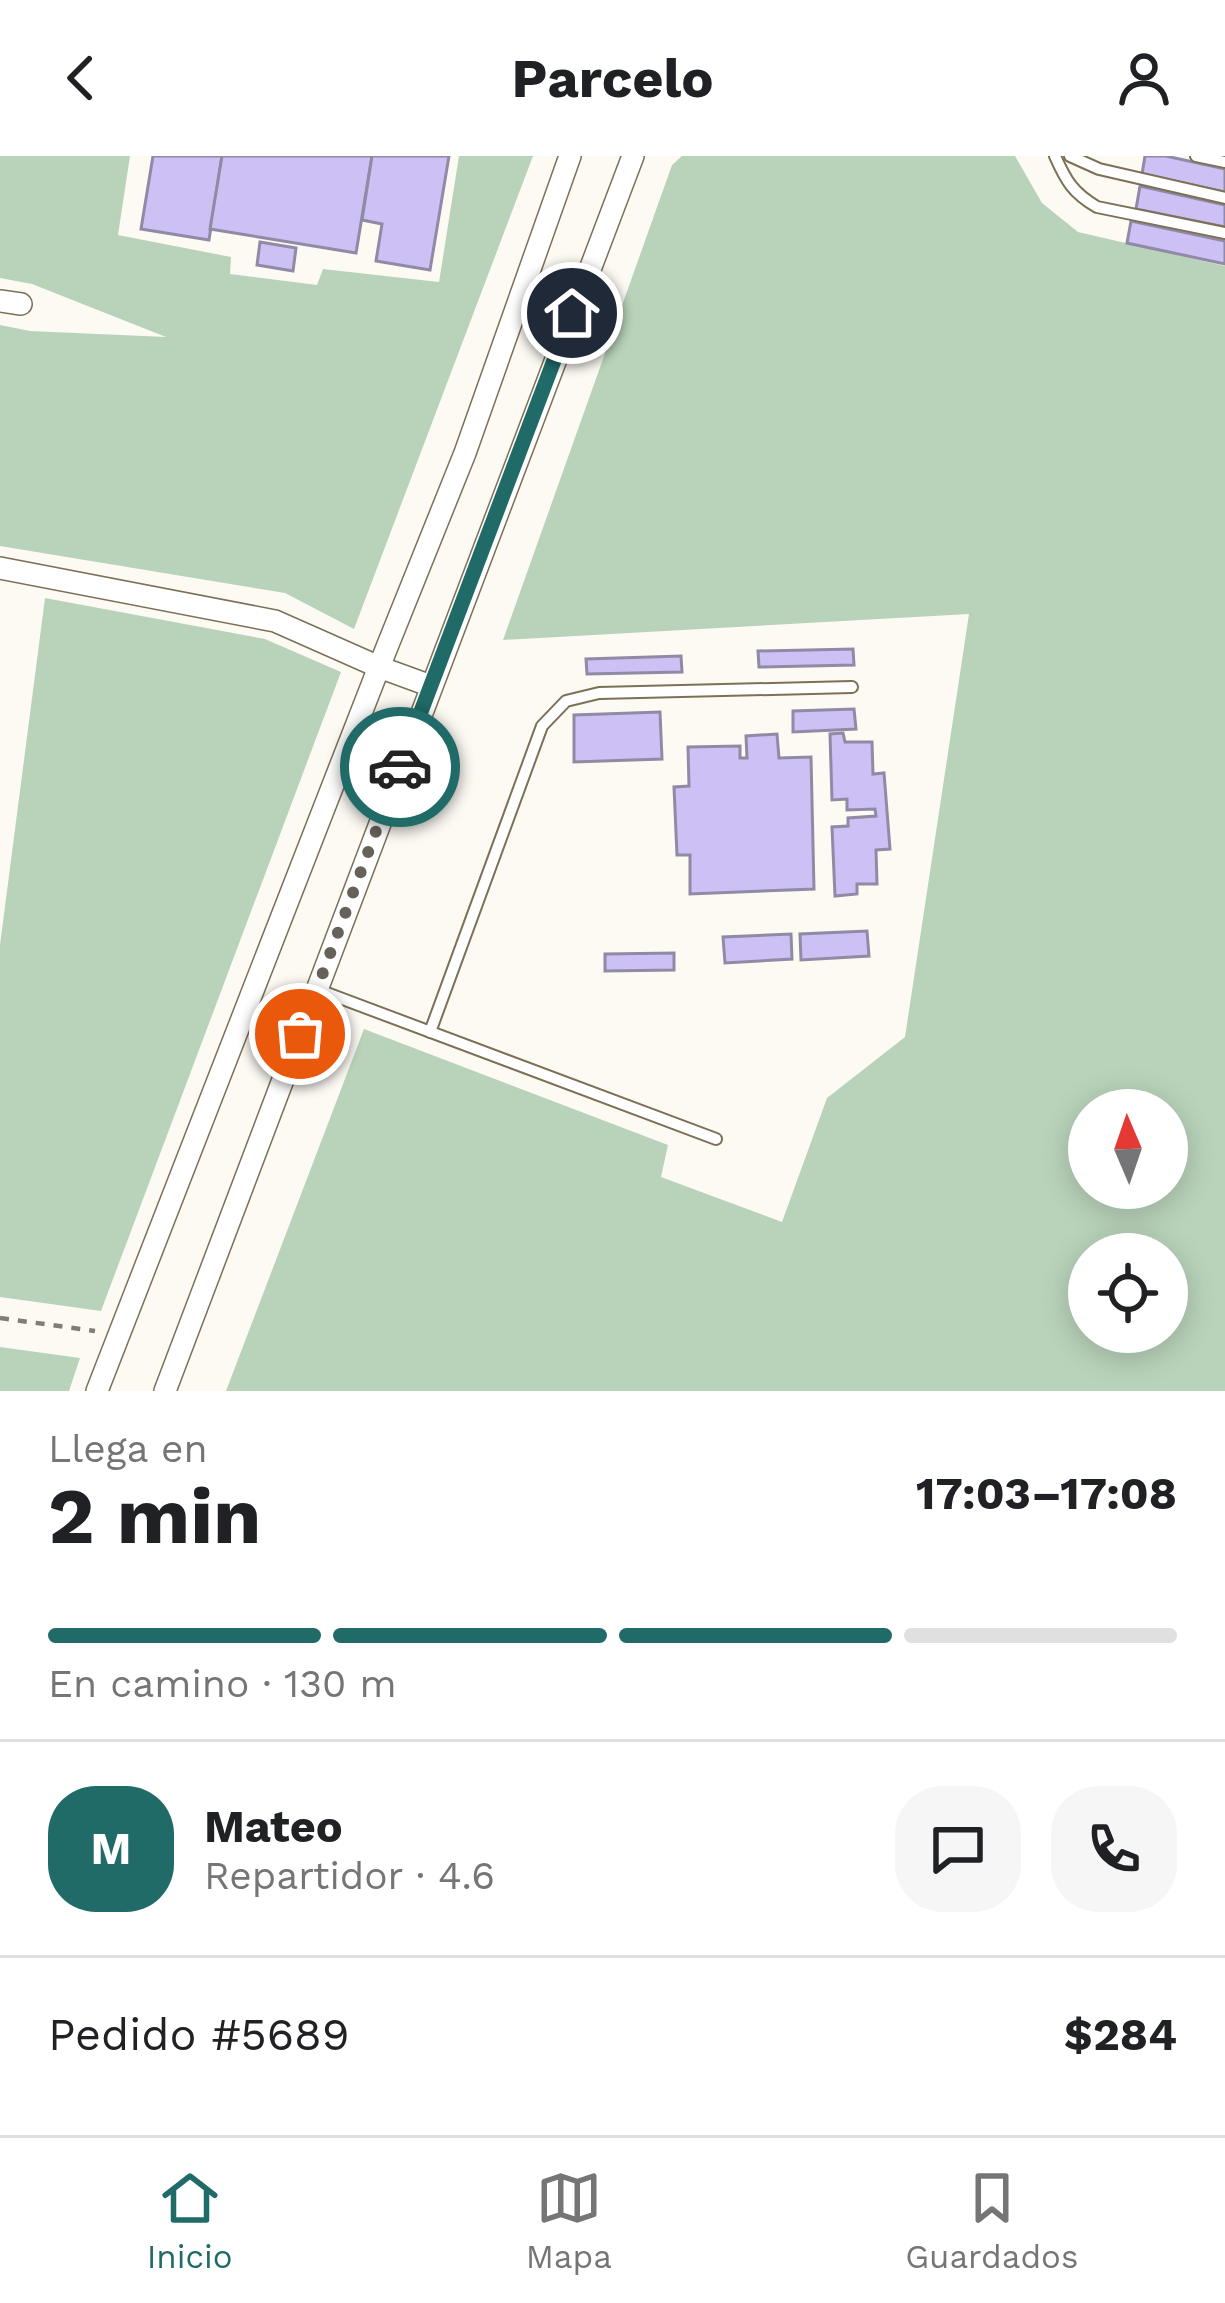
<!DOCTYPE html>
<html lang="es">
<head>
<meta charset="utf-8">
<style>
  body { margin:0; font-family:"Work Sans",sans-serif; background:#f6f6f6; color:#202124; height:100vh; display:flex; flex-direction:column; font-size:45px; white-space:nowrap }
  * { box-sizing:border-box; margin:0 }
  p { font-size:39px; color:#757577 }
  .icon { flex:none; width:66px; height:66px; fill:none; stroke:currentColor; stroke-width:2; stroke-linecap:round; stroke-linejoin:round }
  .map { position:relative; height:1235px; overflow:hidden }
  .sheet { display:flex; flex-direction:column; background:#fff; flex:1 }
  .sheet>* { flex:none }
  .needle { width:78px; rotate:358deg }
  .tools { position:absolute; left:1068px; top:933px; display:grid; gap:24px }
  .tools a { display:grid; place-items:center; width:120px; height:120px; border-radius:50%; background:#fff; box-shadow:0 6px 30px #0003; font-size:60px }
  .pin { position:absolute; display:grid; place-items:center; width:102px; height:102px; color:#fff; margin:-51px; border:6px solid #fff; border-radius:50%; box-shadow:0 3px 12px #0007 }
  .courier { position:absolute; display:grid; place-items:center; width:120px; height:120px; margin:-60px; border:9px solid #206b67; border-radius:50%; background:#fff; color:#222; box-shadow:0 3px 15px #0007 }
  .head em { font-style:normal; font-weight:700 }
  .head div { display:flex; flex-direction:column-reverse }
  .head { display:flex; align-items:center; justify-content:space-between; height:204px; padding:0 48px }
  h1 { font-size:78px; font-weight:700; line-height:90px }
  .bar { display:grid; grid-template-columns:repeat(4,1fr); gap:18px 12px; align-content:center; height:144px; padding:0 48px }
  .bar i { height:15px; border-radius:9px; background:#e0e0e0 }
  .bar .selected { background:#206b67 }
  .bar p { grid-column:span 4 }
  .line { display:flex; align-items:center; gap:30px; padding:0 48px; border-top:3px solid #e0e0e0 }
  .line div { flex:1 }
  .round { display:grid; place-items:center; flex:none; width:126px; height:126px; border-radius:48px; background:#f6f6f6 }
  header { display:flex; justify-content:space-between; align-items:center; height:156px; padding:0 48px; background:#fff; font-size:54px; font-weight:700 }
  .menu { display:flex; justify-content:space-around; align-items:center; height:168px; border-top:3px solid #e0e0e0; background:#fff; font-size:33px; color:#757577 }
  .menu a { display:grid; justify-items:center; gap:6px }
  .menu .selected { color:#206b67 }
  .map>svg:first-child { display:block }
  .green { fill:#b9d3ba; fill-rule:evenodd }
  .building { fill:#ccc0f4; stroke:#908aa5; stroke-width:3 }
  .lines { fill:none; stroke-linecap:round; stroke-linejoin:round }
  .service-casing { stroke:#7c7056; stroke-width:14 }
  .minor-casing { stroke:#7c7056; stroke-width:24 }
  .path { stroke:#817d74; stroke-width:4.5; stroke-dasharray:9 9; stroke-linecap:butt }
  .service { stroke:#fff; stroke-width:10 }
  .minor { stroke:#fff; stroke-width:21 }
  .done { stroke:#666259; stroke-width:12; stroke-dasharray:0 21.6 }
  .route { stroke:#206b67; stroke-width:15 }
</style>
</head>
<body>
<header><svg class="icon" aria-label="back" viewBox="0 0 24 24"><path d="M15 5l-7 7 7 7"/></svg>Parcelo<svg class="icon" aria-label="person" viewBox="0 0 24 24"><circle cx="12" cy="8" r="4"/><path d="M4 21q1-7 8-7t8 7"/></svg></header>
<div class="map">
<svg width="1225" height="1235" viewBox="0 0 1225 1235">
  <rect width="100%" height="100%" fill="#fdfaf4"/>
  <g class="green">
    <path d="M 0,0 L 130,0 L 118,79 L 231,101 L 230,118 L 317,129 L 323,113 L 439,126 L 459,0 L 533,0 L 354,473 L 285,437 L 0,390 L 0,169 L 30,175 L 166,181 L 32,128 L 0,122 Z"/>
    <path d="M 682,0 L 1015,0 L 1042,47 L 1078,76 L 1225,110 L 1225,1235 L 226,1235 L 364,873 L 668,989 L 661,1021 L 782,1066 L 827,942 L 905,881 L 969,458 L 503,484 L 672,9 ZM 1089,954 L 1167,954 L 1167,1032 L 1089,1032 ZM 1089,1098 L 1167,1098 L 1167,1176 L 1089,1176 Z"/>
    <path d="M 45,442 L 265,483 L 341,516 L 101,1155 L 0,1141 L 0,789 Z"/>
    <path d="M 0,1191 L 80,1202 L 69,1235 L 0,1235 Z"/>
  </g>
  <g class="building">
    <path d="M 153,0 L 222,0 L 209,84 L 141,73 Z"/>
    <path d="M 222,0 L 372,0 L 356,97 L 210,73 Z"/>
    <path d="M 372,0 L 449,0 L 430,114 L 376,105 L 382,68 L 362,64 Z"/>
    <path d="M 1145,0 L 1166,0 L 1225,13 L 1225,36 L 1142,18 Z"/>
    <path d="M 1140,30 L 1225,49 L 1225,71 L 1136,53 Z"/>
    <path d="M 1131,65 L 1225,85 L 1225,108 L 1127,87 Z"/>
    <path d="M 260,86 L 296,92 L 293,115 L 257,109 Z"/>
    <path d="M 853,493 L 854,509 L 759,511 L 758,495 Z"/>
    <path d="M 681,500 L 682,516 L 587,518 L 586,503 Z"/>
    <path d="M 854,553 L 856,573 L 793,576 L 793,555 Z"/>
    <path d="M 660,556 L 662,603 L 574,606 L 574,559 Z"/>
    <path d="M 843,577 L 845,586 L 872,586 L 873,618 L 884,617 L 890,693 L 876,694 L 877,728 L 857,728 L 857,738 L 835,740 L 832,671 L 848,670 L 848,662 L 876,660 L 875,653 L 847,654 L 847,643 L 832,644 L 830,578 Z"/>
    <path d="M 777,578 L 779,602 L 811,601 L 814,733 L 690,738 L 690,699 L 677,699 L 674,631 L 689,630 L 688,591 L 740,590 L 740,602 L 747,602 L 746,580 Z"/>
    <path d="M 867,775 L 869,800 L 801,804 L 800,778 Z"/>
    <path d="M 791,778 L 792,803 L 725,807 L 723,781 Z"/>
    <path d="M 674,797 L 674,814 L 605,815 L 605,798 Z"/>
  </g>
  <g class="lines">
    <defs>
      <g id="service">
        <path d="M 1055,0 C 1066,25 1073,37 1097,51 L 1225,77"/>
        <path d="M 1070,0 L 1099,13 L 1225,42"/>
        <path d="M 1196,0 L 1225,6"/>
        <path d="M 316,833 L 716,983"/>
        <path d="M 430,876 L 542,570 L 566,545 L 599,537 L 852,531"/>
      </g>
      <g id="minor">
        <path d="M 0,145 L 21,148"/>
        <path d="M 0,412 L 275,465 L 379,511 L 431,530"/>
        <path d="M 97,1235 L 379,511 L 465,297 L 570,0"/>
        <path d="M 165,1235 L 633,0"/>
      </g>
    </defs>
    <use href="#service" class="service-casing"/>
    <use href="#minor" class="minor-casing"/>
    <path class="path" d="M 0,1162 L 95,1175"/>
    <use href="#service" class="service"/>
    <use href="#minor" class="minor"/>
  </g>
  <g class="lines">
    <path class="done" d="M 300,878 L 400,611"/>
    <path class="route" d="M 400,611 L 572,157"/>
  </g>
</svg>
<div class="tools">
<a><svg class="needle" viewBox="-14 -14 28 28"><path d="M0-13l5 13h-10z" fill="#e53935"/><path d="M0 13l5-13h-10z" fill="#757577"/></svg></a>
<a><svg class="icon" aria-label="locate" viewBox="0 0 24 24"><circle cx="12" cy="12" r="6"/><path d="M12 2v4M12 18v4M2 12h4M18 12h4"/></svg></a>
</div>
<div class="pin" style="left:300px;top:878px;background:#ea580c"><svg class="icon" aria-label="bag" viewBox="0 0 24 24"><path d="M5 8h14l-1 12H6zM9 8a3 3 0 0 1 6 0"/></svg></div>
<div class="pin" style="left:572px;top:157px;background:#1f2937"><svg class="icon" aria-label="home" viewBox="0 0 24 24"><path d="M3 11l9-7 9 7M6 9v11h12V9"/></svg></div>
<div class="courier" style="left:400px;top:611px"><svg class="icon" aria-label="car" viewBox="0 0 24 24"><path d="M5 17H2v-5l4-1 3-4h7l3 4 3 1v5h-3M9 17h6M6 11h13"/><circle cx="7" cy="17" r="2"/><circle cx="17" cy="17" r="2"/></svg></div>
</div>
<section class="sheet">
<div class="head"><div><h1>2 min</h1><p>Llega en</p></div><em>17:03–17:08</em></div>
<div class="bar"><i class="selected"></i><i class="selected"></i><i class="selected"></i><i></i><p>En camino · 130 m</p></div>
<div class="line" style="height:216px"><b class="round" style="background:#206b67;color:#fff">M</b><div><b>Mateo</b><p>Repartidor · 4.6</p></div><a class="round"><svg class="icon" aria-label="chat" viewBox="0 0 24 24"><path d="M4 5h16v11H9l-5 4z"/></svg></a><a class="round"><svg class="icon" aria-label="phone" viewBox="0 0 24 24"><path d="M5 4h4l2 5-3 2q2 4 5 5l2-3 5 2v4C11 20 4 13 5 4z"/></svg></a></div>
<div class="line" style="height:156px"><div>Pedido #5689</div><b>$284</b></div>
</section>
<nav class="menu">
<a class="selected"><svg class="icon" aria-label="home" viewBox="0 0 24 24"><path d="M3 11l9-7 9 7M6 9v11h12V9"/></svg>Inicio</a>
<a><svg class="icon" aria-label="map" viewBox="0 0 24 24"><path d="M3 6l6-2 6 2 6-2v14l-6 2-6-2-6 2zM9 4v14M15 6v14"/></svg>Mapa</a>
<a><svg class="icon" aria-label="saved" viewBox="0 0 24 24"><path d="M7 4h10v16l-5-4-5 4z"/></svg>Guardados</a>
</nav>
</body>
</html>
